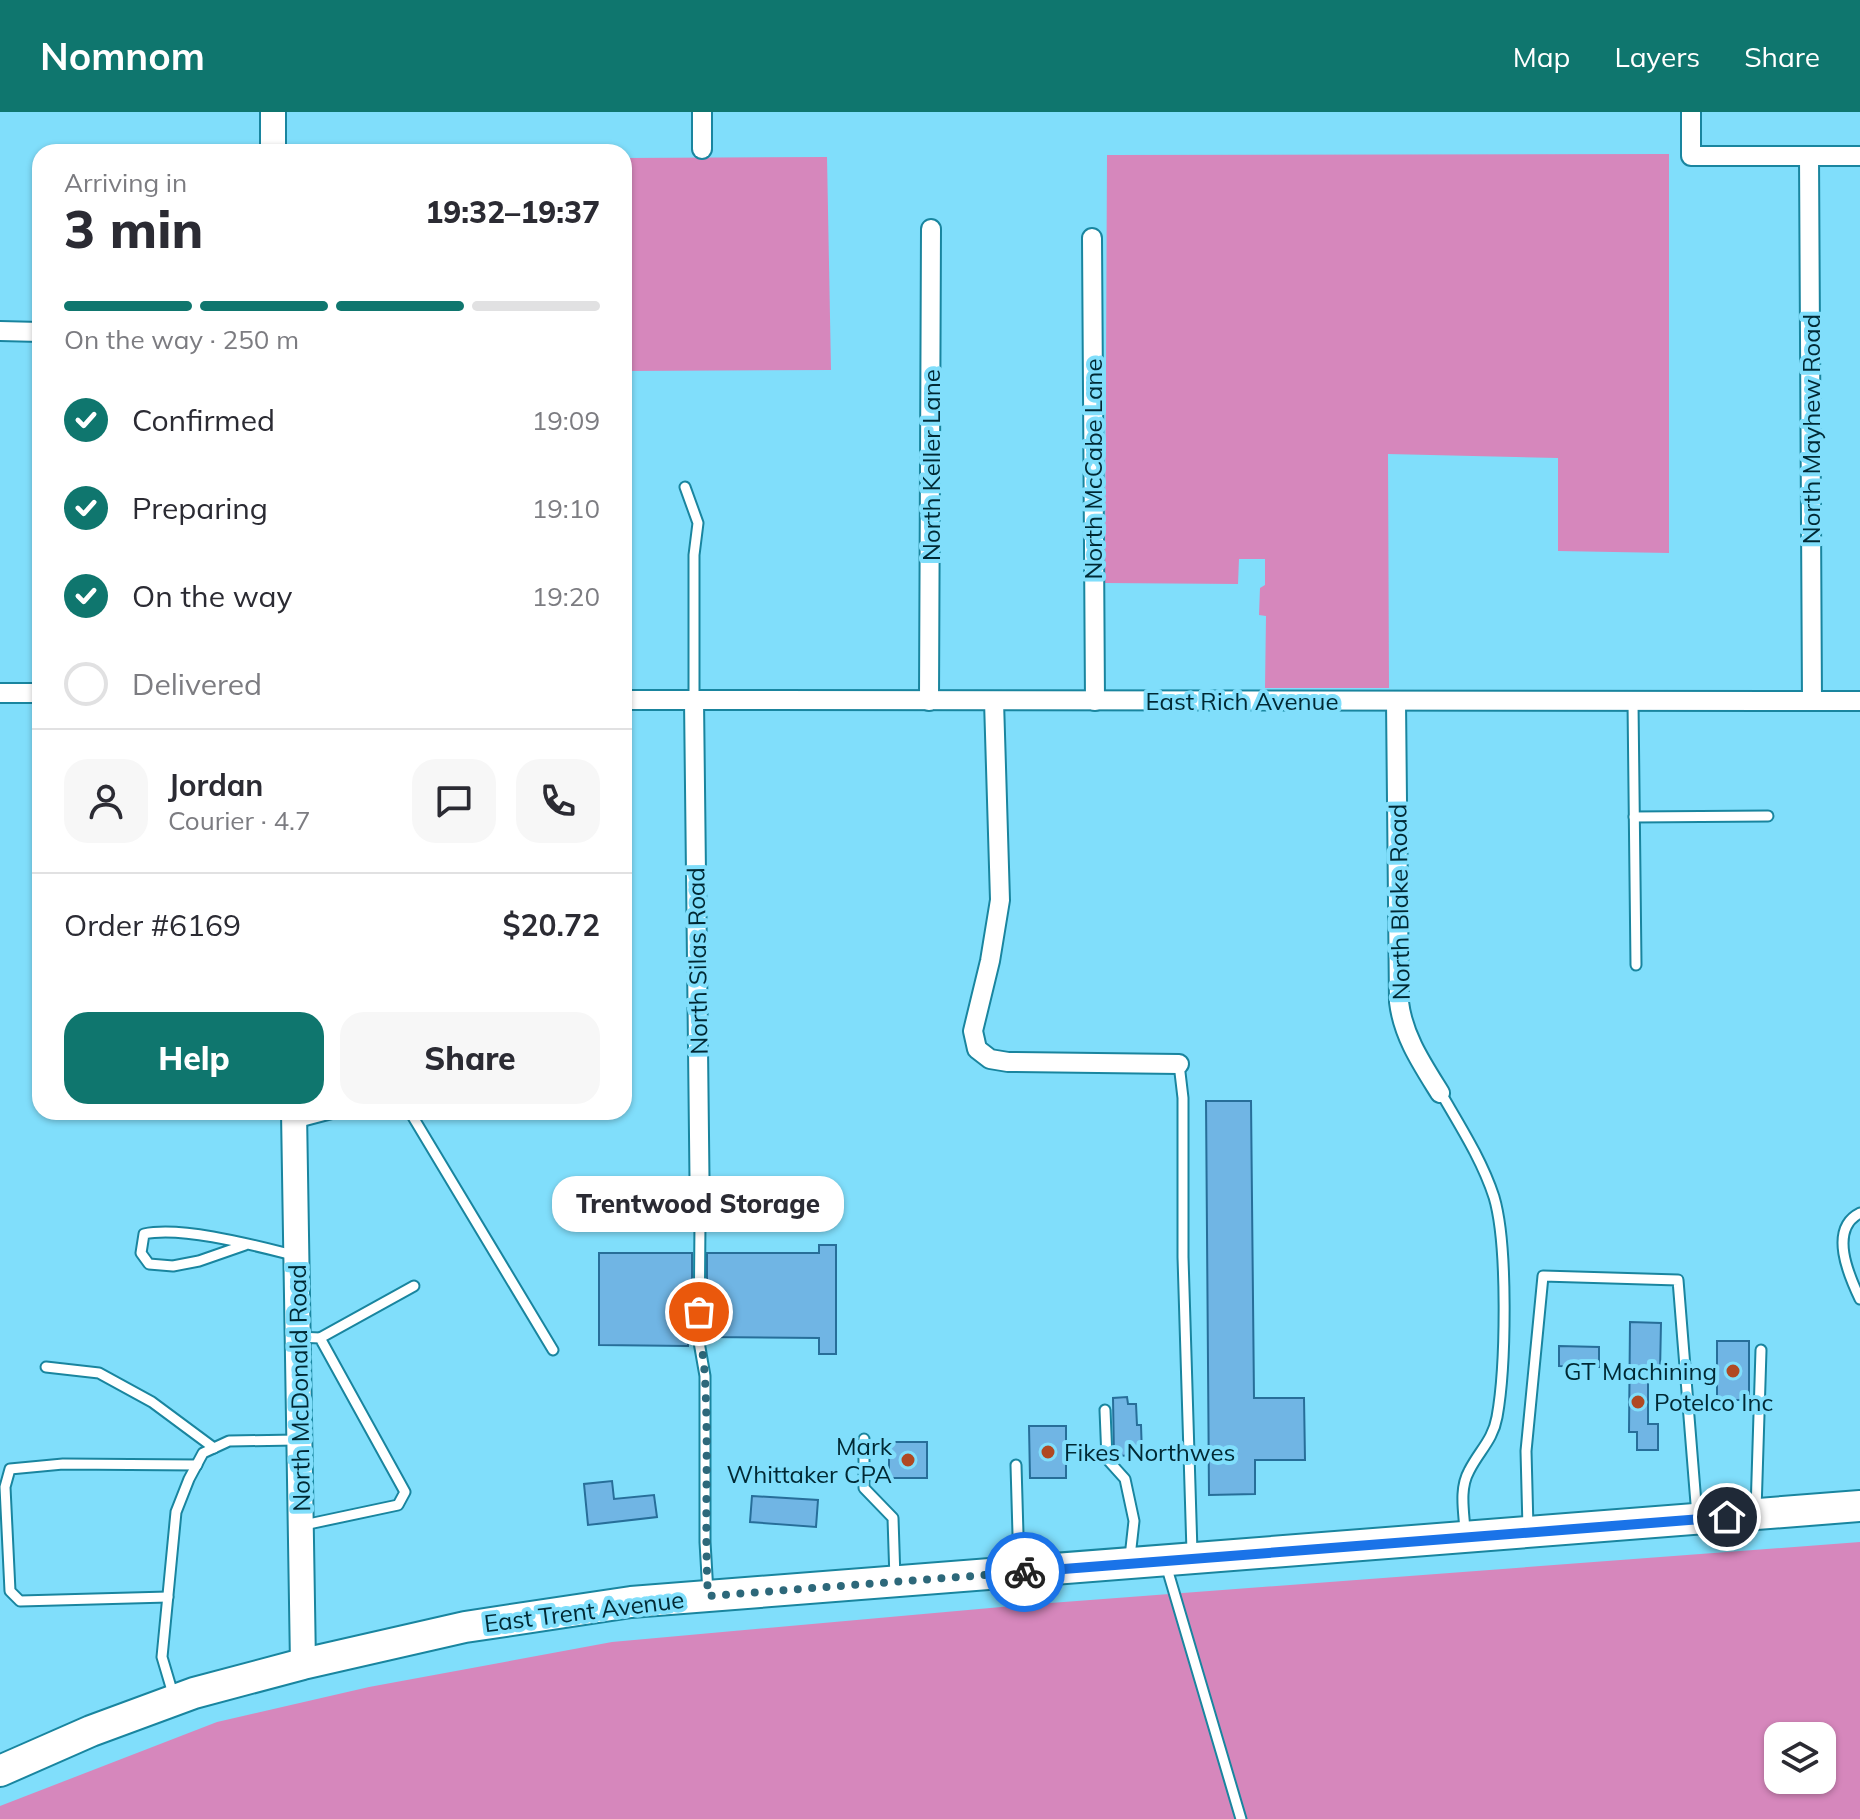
<!DOCTYPE html>
<html lang="en">
<head>
<meta charset="utf-8">
<style>
  body { margin:0; font-family:Mulish,sans-serif; background:#f7f7f7; color:#2b2b33; height:100vh; display:flex; flex-direction:column; font-size:30px; white-space:nowrap }
  * { box-sizing:border-box; margin:0 }
  p { font-size:26px; color:#7c7c81 }
  .icon { flex:none; width:44px; height:44px; fill:none; stroke:currentColor; stroke-width:2; stroke-linecap:round; stroke-linejoin:round }
  .map { position:relative; flex:1; overflow:hidden }
  .details { position:absolute; left:32px; top:32px; width:600px; height:976px; display:flex; flex-direction:column; background:#fff; border-radius:24px; box-shadow:0 2px 6px #0004 }
  .details>* { flex:none }
  .buttons { position:absolute; left:1764px; top:1610px; display:grid; gap:16px }
  .buttons a { display:grid; place-items:center; width:72px; height:72px; border-radius:16px; background:#fff; box-shadow:0 2px 6px #0004; font-size:40px }
  .pin { position:absolute; display:grid; place-items:center; width:68px; height:68px; color:#fff; margin:-34px; border:4px solid #fff; border-radius:50%; box-shadow:0 2px 8px #0007 }
  .courier { position:absolute; display:grid; place-items:center; width:80px; height:80px; margin:-40px; border:6px solid #1a73e8; border-radius:50%; background:#fff; color:#222; box-shadow:0 2px 10px #0007 }
  .bubble { position:absolute; height:56px; border-radius:24px; background:#fff; box-shadow:0 2px 6px #0004; font-size:26px; font-weight:800; line-height:56px; text-align:center }
  .summary em { font-style:normal; font-weight:800 }
  .summary div { display:flex; flex-direction:column-reverse }
  .summary { display:flex; align-items:center; justify-content:space-between; height:136px; padding:0 32px }
  h1 { font-size:52px; font-weight:800; line-height:60px }
  .bar { display:grid; grid-template-columns:repeat(4,1fr); gap:12px 8px; align-content:center; height:96px; padding:0 32px }
  .bar i { height:10px; border-radius:6px; background:#e1e1e2 }
  .bar .active { background:#0f766e }
  .bar p { grid-column:span 4 }
  .line { display:flex; align-items:center; gap:20px; padding:0 32px; border-top:2px solid #e1e1e2 }
  .line div { flex:1 }
  .round { display:grid; place-items:center; flex:none; width:84px; height:84px; border-radius:24px; background:#f7f7f7 }
  ol { padding:0 32px; list-style:none }
  li { display:flex; align-items:center; gap:24px; height:88px }
  li p { margin-inline-start:auto }
  li .icon { padding:8px; border-radius:50%; background:#0f766e; color:#fff; stroke-width:4 }
  li:last-child { color:#7c7c81 }
  li i { width:44px; height:44px; border:4px solid #e1e1e2; border-radius:50% }
  .cta { display:flex; gap:16px; margin-top:auto; padding:16px 32px }
  .cta a { flex:1; height:92px; border-radius:24px; background:#0f766e; color:#fff; font-size:32px; font-weight:800; line-height:92px; text-align:center }
  .cta a+a { background:#f7f7f7; color:#2b2b33 }
  header { display:flex; align-items:center; gap:48px; box-sizing:border-box; height:112px; padding:0 40px; background:#0f766e; color:#fff }
  header strong { font-size:38px }
  nav { display:flex; gap:44px; margin-inline-start:auto; font-size:28px }
  .map>svg:first-child { display:block }
  .green { fill:#d687bc; fill-rule:evenodd }
  .building { fill:#70b5e4; stroke:#276e99; stroke-width:2 }
  .lines { fill:none; stroke-linecap:round; stroke-linejoin:round }
  .service-casing { stroke:#19859f; stroke-width:13 }
  .minor-casing { stroke:#19859f; stroke-width:22 }
  .tertiary-casing { stroke:#19859f; stroke-width:28 }
  .primary-casing { stroke:#19859f; stroke-width:34 }
  .service { stroke:#fff; stroke-width:9 }
  .minor { stroke:#fff; stroke-width:18 }
  .tertiary { stroke:#fff; stroke-width:24 }
  .primary { stroke:#fff; stroke-width:30 }
  .done { stroke:#2d687a; stroke-width:8; stroke-dasharray:0 14.4 }
  .route { stroke:#1a73e8; stroke-width:10 }
  .poi-dot { fill:#b04923; stroke:#80defb; stroke-width:3 }
  .labels { text-anchor:middle; dominant-baseline:central; stroke-width:8; stroke-linejoin:round; paint-order:stroke }
  .street-label { font-size:24px; fill:#002934; stroke:#80defb }
  .poi-label { font-size:24px; fill:#002934; stroke:#80defb; text-anchor:end }
</style>
</head>
<body>
<header>
<strong>Nomnom</strong>
<nav><a>Map</a><a>Layers</a><a>Share</a></nav>
</header>
<div class="map">
<svg width="1860" height="1707" viewBox="0 0 1860 1707">
  <rect width="100%" height="100%" fill="#80defb"/>
  <g class="green">
    <path d="M 1669,42 L 1669,441 L 1558,439 L 1558,346 L 1388,342 L 1389,576 L 1265,576 L 1266,504 L 1259,503 L 1260,476 L 1265,473 L 1265,447 L 1239,447 L 1238,472 L 1105,471 L 1107,43 Z"/>
    <path d="M 827,45 L 831,258 L 624,259 L 624,46 Z"/>
    <path d="M 1860,1430 L 1860,1707 L 0,1707 L 0,1694 L 217,1610 L 369,1575 L 612,1530 L 1024,1493 ZM 1778,1624 L 1822,1624 L 1822,1668 L 1778,1668 Z"/>
  </g>
  <g class="building">
    <path d="M 1206,989 L 1251,989 L 1254,1286 L 1304,1286 L 1305,1348 L 1255,1348 L 1255,1382 L 1209,1383 Z"/>
    <path d="M 819,1133 L 836,1133 L 836,1242 L 819,1242 L 819,1226 L 707,1225 L 707,1141 L 819,1141 Z"/>
    <path d="M 599,1141 L 692,1141 L 692,1225 L 688,1225 L 688,1234 L 599,1233 Z"/>
    <path d="M 1630,1210 L 1661,1211 L 1660,1260 L 1648,1260 L 1648,1312 L 1658,1312 L 1658,1338 L 1637,1338 L 1637,1320 L 1629,1320 Z"/>
    <rect x="1717" y="1229" width="32" height="59"/>
    <path d="M 1559,1234 L 1599,1235 L 1599,1255 L 1559,1254 Z"/>
    <path d="M 1127,1285 L 1128,1292 L 1136,1292 L 1137,1313 L 1141,1313 L 1142,1343 L 1114,1344 L 1113,1286 Z"/>
    <path d="M 1029,1314 L 1066,1314 L 1066,1366 L 1030,1366 Z"/>
    <rect x="889" y="1330" width="38" height="36"/>
    <path d="M 612,1369 L 614,1387 L 654,1383 L 657,1405 L 588,1413 L 584,1372 Z"/>
    <path d="M 752,1384 L 818,1388 L 816,1415 L 750,1410 Z"/>
  </g>
  <g class="lines">
    <defs>
      <g id="service">
        <path d="M 685,375 L 698,411 L 694,443 L 694,588"/>
        <path d="M 1633,590 L 1636,853"/>
        <path d="M 1634,705 L 1768,704"/>
        <path d="M 1179,952 L 1183,986 L 1183,1145 L 1192,1440"/>
        <path d="M 1441,981 C 1460,1014 1482,1048 1494,1085 C 1508,1132 1506,1255 1497,1305 C 1493,1328 1479,1339 1469,1359 C 1459,1377 1464,1400 1465,1419"/>
        <path d="M 410,1000 L 553,1238"/>
        <path d="M 296,1011 L 338,1000"/>
        <path d="M 1860,1101 C 1828,1117 1849,1164 1860,1187"/>
        <path d="M 700,1110 L 699,1230 L 705,1264 L 705,1430 L 708,1481"/>
        <path d="M 245,1133 L 199,1149 L 173,1154 L 149,1152 L 141,1141 L 144,1122 C 182,1114 253,1133 293,1143"/>
        <path d="M 298,1225 L 320,1226 L 405,1380 L 398,1393 L 304,1413"/>
        <path d="M 320,1226 L 414,1174"/>
        <path d="M 46,1255 L 99,1261 L 152,1290 L 214,1336"/>
        <path d="M 1105,1298 L 1107,1347 L 1125,1367 L 1134,1409 L 1130,1445"/>
        <path d="M 864,1327 L 864,1376 L 893,1406 L 895,1467"/>
        <path d="M 1016,1353 L 1019,1457"/>
        <path d="M 1756,1399 L 1761,1238"/>
        <path d="M 1528,1416 L 1526,1339 L 1543,1164 L 1678,1168 L 1697,1404"/>
        <path d="M 1166,1453 L 1241,1707"/>
        <path d="M 168,1485 L 20,1489 L 10,1479 L 5,1375 L 10,1357 L 63,1352 L 197,1353"/>
        <path d="M 173,1582 L 162,1545 L 176,1400 L 189,1367 L 203,1341 L 229,1329 L 296,1328"/>
      </g>
      <g id="minor">
        <path d="M 702,0 L 702,37"/>
        <path d="M 1691,0 L 1691,44 L 1860,44"/>
        <path d="M 1809,44 L 1812,589"/>
        <path d="M 1092,126 L 1095,589"/>
        <path d="M 0,219 L 40,220"/>
        <path d="M 0,581 L 40,581"/>
        <path d="M 624,588 L 1860,589"/>
        <path d="M 694,588 L 700,1110"/>
        <path d="M 929,589 L 931,117"/>
        <path d="M 994,589 L 1000,788 L 990,849 L 973,919 L 977,937 L 990,947 L 1008,950 L 1179,952"/>
        <path d="M 1396,589 L 1399,890 C 1403,924 1422,952 1440,981"/>
      </g>
      <g id="tertiary">
        <path d="M 273,0 L 273,40"/>
        <path d="M 294,1000 L 303,1552"/>
      </g>
      <path id="primary" d="M 0,1659 L 91,1619 L 194,1581 L 303,1552 L 465,1515 L 631,1490 L 1860,1394"/>
    </defs>
    <use href="#service" class="service-casing"/>
    <use href="#minor" class="minor-casing"/>
    <use href="#tertiary" class="tertiary-casing"/>
    <use href="#primary" class="primary-casing"/>
    <use href="#service" class="service"/>
    <use href="#minor" class="minor"/>
    <use href="#tertiary" class="tertiary"/>
    <use href="#primary" class="primary"/>
  </g>
  <g class="lines">
    <path class="done" d="M 699,1200 C 699,1223 704,1245 705,1267 C 709,1340 704,1412 708,1484 L 1025,1460"/>
    <path class="route" d="M 1025,1460 L 1727,1405"/>
  </g>
  <g class="poi-dot">
    <circle cx="1733" cy="1259" r="8"/>
    <circle cx="1638" cy="1290" r="8"/>
    <circle cx="1048" cy="1340" r="8"/>
    <circle cx="908" cy="1348" r="8"/>
  </g>
  <g class="labels">
    <g class="street-label">
      <text transform="translate(1811 317) rotate(-90)">North Mayhew Road</text>
      <text transform="translate(931 353) rotate(-90)">North Keller Lane</text>
      <text transform="translate(1093 357) rotate(-90)">North McCabe Lane</text>
      <text x="1242" y="589">East Rich Avenue</text>
      <text transform="translate(1399 790) rotate(-91)">North Blake Road</text>
      <text transform="translate(697 849) rotate(-91)">North Silas Road</text>
      <text transform="translate(299 1276) rotate(-91)">North McDonald Road</text>
      <text transform="translate(584 1499) rotate(-7)">East Trent Avenue</text>
    </g>
    <g class="poi-label">
      <text x="1717" y="1259">GT Machining</text>
      <text x="1654" y="1290" text-anchor="start">Potelco Inc</text>
      <text x="892" y="1334">Mark<tspan x="892" dy="28">Whittaker CPA</tspan></text>
      <text x="1064" y="1340" text-anchor="start">Fikes Northwes</text>
    </g>
  </g>
</svg>
<div class="buttons">
<a><svg class="icon" aria-label="layers" viewBox="0 0 24 24"><path d="M12 4l9 5-9 5-9-5zM3 14l9 5 9-5"/></svg></a>
</div>
<div class="pin" style="left:699px;top:1200px;background:#ea580c"><svg class="icon" aria-label="bag" viewBox="0 0 24 24"><path d="M5 8h14l-1 12H6zM9 8a3 3 0 0 1 6 0"/></svg></div>
<div class="pin" style="left:1727px;top:1405px;background:#1f2937"><svg class="icon" aria-label="home" viewBox="0 0 24 24"><path d="M3 11l9-7 9 7M6 9v11h12V9"/></svg></div>
<div class="courier" style="left:1025px;top:1460px"><svg class="icon" aria-label="bike" viewBox="0 0 24 24"><circle cx="6" cy="16" r="4"/><circle cx="18" cy="16" r="4"/><path d="M6 16l4-8h5l3 8M10 8l3 8H6M13 5h3"/></svg></div>
<div class="bubble" style="left:552px;top:1064px;width:292px">Trentwood Storage</div>
<section class="details">
<div class="summary"><div><h1>3 min</h1><p>Arriving in</p></div><em>19:32–19:37</em></div>
<div class="bar"><i class="active"></i><i class="active"></i><i class="active"></i><i></i><p>On the way · 250 m</p></div>
<ol>
<li><svg class="icon" aria-label="check" viewBox="0 0 24 24"><path d="M5 12l5 5 9-10"/></svg>Confirmed<p>19:09</p></li>
<li><svg class="icon" aria-label="check" viewBox="0 0 24 24"><path d="M5 12l5 5 9-10"/></svg>Preparing<p>19:10</p></li>
<li><svg class="icon" aria-label="check" viewBox="0 0 24 24"><path d="M5 12l5 5 9-10"/></svg>On the way<p>19:20</p></li>
<li><i></i>Delivered</li>
</ol>
<div class="line" style="height:144px"><a class="round"><svg class="icon" aria-label="person" viewBox="0 0 24 24"><circle cx="12" cy="8" r="4"/><path d="M4 21q1-7 8-7t8 7"/></svg></a><div><b>Jordan</b><p>Courier · 4.7</p></div><a class="round"><svg class="icon" aria-label="chat" viewBox="0 0 24 24"><path d="M4 5h16v11H9l-5 4z"/></svg></a><a class="round"><svg class="icon" aria-label="phone" viewBox="0 0 24 24"><path d="M5 4h4l2 5-3 2q2 4 5 5l2-3 5 2v4C11 20 4 13 5 4z"/></svg></a></div>
<div class="line" style="height:104px"><div>Order #6169</div><b>$20.72</b></div>
<div class="cta"><a>Help</a><a>Share</a></div>
</section>
</div>
</body>
</html>
